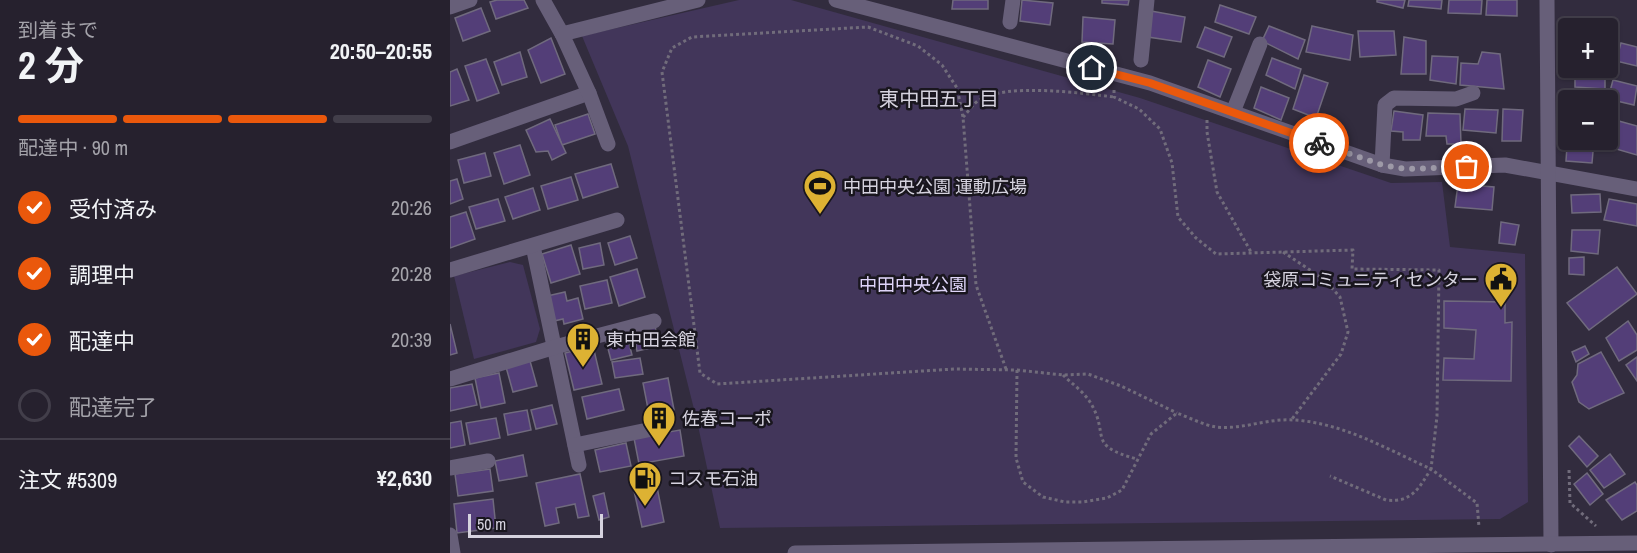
<!DOCTYPE html>
<html lang="ja">
<head>
<meta charset="utf-8">
<style>
  body { margin:0; font-family:"Archivo Narrow","Noto Sans JP",sans-serif; background:#322e3a; color:#f1f3f6; height:100vh; display:flex; flex-direction:column; font-size:22px; white-space:nowrap }
  * { box-sizing:border-box; margin:0 }
  p { font-size:20px; color:#a4a3aa }
  .icon { flex:none; width:33px; height:33px; fill:none; stroke:currentColor; stroke-width:2; stroke-linecap:round; stroke-linejoin:round }
  .map { position:relative; flex:1; overflow:hidden }
  .panel { display:flex; flex-direction:column; background:#26212e; width:450px }
  .panel>* { flex:none }
  .tools { position:absolute; left:1108px; top:18px; display:grid; gap:12px }
  .tools a { display:grid; place-items:center; width:60px; height:60px; border-radius:6px; background:#26212e; box-shadow:0 2px 4px #0004,0 0 0 2px #423e4a; font-size:30px }
  .scale { position:absolute; left:18px; bottom:15px; width:135px; box-sizing:border-box; padding-left:6px; border:3px solid #d6d3df; border-top:0; font-size:16px; line-height:21px; white-space:nowrap; color:#d6d3df; -webkit-text-stroke:4px #19161e; paint-order:stroke }
  .pin { position:absolute; display:grid; place-items:center; width:51px; height:51px; color:#fff; margin:-26px; border:3px solid #fff; border-radius:50%; box-shadow:0 2px 6px #0007 }
  .courier { position:absolute; display:grid; place-items:center; width:60px; height:60px; margin:-30px; border:4px solid #ea580c; border-radius:50%; background:#fff; color:#222; box-shadow:0 2px 8px #0007 }
  .headline em { font-style:normal; font-weight:700 }
  .headline div { display:flex; flex-direction:column-reverse }
  .headline { display:flex; align-items:center; justify-content:space-between; height:102px; padding:0 18px }
  h1 { font-size:39px; font-weight:700; line-height:45px }
  .bar { display:grid; grid-template-columns:repeat(4,1fr); gap:9px 6px; align-content:center; height:72px; padding:0 18px }
  .bar i { height:8px; border-radius:4px; background:#423e4a }
  .bar .selected { background:#ea580c }
  .bar p { grid-column:span 4 }
  .line { display:flex; align-items:center; gap:15px; padding:0 18px; border-top:2px solid #423e4a }
  .line div { flex:1 }
  ol { padding:0 18px; list-style:none }
  li { display:flex; align-items:center; gap:18px; height:66px }
  li p { margin-inline-start:auto }
  li .icon { padding:6px; border-radius:50%; background:#ea580c; color:#fff; stroke-width:4 }
  li:last-child { color:#a4a3aa }
  li i { width:33px; height:33px; border:3px solid #423e4a; border-radius:50% }
  main { display:flex; flex:1; min-height:0 }
  .map>svg:first-child { display:block }
  .green { fill:#42365a }
  .building { fill:#533e78; stroke:#706a7e; stroke-width:1.5 }
  .lines { fill:none; stroke-linecap:round; stroke-linejoin:round }
  .path { stroke:#716c7b; stroke-width:3; stroke-dasharray:3 3; stroke-linecap:butt }
  .minor { stroke:#675f79; stroke-width:15 }
  .done { stroke:#9d99a7; stroke-width:6; stroke-dasharray:0 10.8 }
  .route { stroke:#ea580c; stroke-width:8 }
  .labels { text-anchor:middle; dominant-baseline:central; stroke-width:5; stroke-linejoin:round; paint-order:stroke }
  .poi-label { font-size:18px; fill:#d6d3df; stroke:#19161e; text-anchor:start }
  .park-label { font-size:18px; fill:#dfd5f9; stroke:#19161e }
  .neighbourhood-label { font-size:20px; fill:#d6d3df; stroke:#19161e }
</style>
</head>
<body>
<main>
<section class="panel">
<div class="headline"><div><h1>2 分</h1><p>到着まで</p></div><em>20:50–20:55</em></div>
<div class="bar"><i class="selected"></i><i class="selected"></i><i class="selected"></i><i></i><p>配達中 · 90 m</p></div>
<ol>
<li><svg class="icon" aria-label="check" viewBox="0 0 24 24"><path d="M5 12l5 5 9-10"/></svg>受付済み<p>20:26</p></li>
<li><svg class="icon" aria-label="check" viewBox="0 0 24 24"><path d="M5 12l5 5 9-10"/></svg>調理中<p>20:28</p></li>
<li><svg class="icon" aria-label="check" viewBox="0 0 24 24"><path d="M5 12l5 5 9-10"/></svg>配達中<p>20:39</p></li>
<li><i></i>配達完了</li>
</ol>
<div class="line" style="height:78px"><div>注文 #5309</div><b>¥2,630</b></div>
</section>
<div class="map">
<svg width="1187" height="553" viewBox="0 0 1187 553">
  <rect width="100%" height="100%" fill="#322c3e"/>
  <g class="green">
    <path d="M 289,0 L 341,0 L 690,98 L 941,183 L 992,182 L 1000,247 L 1075,254 L 1078,502 L 1050,519 L 270,528 L 247,421 L 178,146 L 132,36 Z"/>
    <path d="M 60,262 L 73,265 L 90,329 L 86,342 L 24,359 L 4,276 Z"/>
  </g>
  <g class="building">
    <path d="M 47,0 L 74,0 L 78,8 L 46,19 L 40,2 Z"/>
    <path d="M 503,0 L 538,0 L 538,9 L 502,9 Z"/>
    <path d="M 572,0 L 603,3 L 600,25 L 570,21 Z"/>
    <path d="M 652,0 L 679,0 L 678,5 L 652,3 Z"/>
    <path d="M 927,0 L 955,0 L 953,8 L 927,2 Z"/>
    <path d="M 959,0 L 992,0 L 991,9 L 958,6 Z"/>
    <path d="M 999,0 L 1032,0 L 1031,14 L 998,13 Z"/>
    <path d="M 1037,0 L 1067,0 L 1067,16 L 1036,15 Z"/>
    <path d="M 770,5 L 806,17 L 799,34 L 765,22 Z"/>
    <path d="M 31,8 L 40,31 L 13,41 L 5,18 Z"/>
    <path d="M 701,11 L 735,17 L 731,42 L 698,37 Z"/>
    <path d="M 633,17 L 665,20 L 663,44 L 632,42 Z"/>
    <path d="M 819,26 L 855,40 L 848,59 L 812,41 Z"/>
    <path d="M 862,26 L 903,35 L 900,60 L 856,52 Z"/>
    <path d="M 755,27 L 782,37 L 774,57 L 747,47 Z"/>
    <path d="M 908,31 L 944,31 L 946,55 L 910,57 Z"/>
    <path d="M 954,37 L 976,41 L 976,74 L 951,74 Z"/>
    <path d="M 101,38 L 115,74 L 91,83 L 78,50 Z"/>
    <path d="M 1171,43 L 1187,47 L 1187,66 L 1166,61 Z"/>
    <path d="M 70,52 L 77,77 L 52,85 L 44,62 Z"/>
    <path d="M 1032,52 L 1050,54 L 1054,89 L 1010,85 L 1011,63 L 1028,64 Z"/>
    <path d="M 982,56 L 1008,57 L 1006,84 L 980,80 Z"/>
    <path d="M 822,58 L 851,69 L 845,89 L 816,75 Z"/>
    <path d="M 36,59 L 49,93 L 27,101 L 15,66 Z"/>
    <path d="M 758,60 L 781,69 L 770,97 L 748,87 Z"/>
    <path d="M 7,69 L 19,100 L 0,106 L 0,72 Z"/>
    <path d="M 1125,69 L 1155,71 L 1155,89 L 1125,87 Z"/>
    <path d="M 854,75 L 878,83 L 866,118 L 843,109 Z"/>
    <path d="M 1163,80 L 1187,86 L 1184,105 L 1158,99 Z"/>
    <path d="M 811,87 L 839,98 L 831,120 L 804,108 Z"/>
    <path d="M 1015,109 L 1048,110 L 1046,133 L 1013,130 Z"/>
    <path d="M 1053,109 L 1073,110 L 1071,141 L 1052,141 Z"/>
    <path d="M 944,111 L 973,115 L 970,140 L 953,140 L 953,132 L 941,131 Z"/>
    <path d="M 978,113 L 1010,114 L 1011,144 L 997,144 L 996,136 L 976,136 Z"/>
    <path d="M 138,114 L 145,134 L 112,145 L 105,125 Z"/>
    <path d="M 1158,118 L 1187,126 L 1187,155 L 1149,144 L 1150,140 L 1158,140 Z"/>
    <path d="M 100,119 L 116,153 L 102,160 L 98,151 L 86,152 L 76,130 Z"/>
    <path d="M 1118,131 L 1119,140 L 1144,140 L 1142,163 L 1116,161 Z"/>
    <path d="M 70,145 L 80,175 L 54,184 L 44,153 Z"/>
    <path d="M 35,153 L 41,176 L 14,183 L 8,160 Z"/>
    <path d="M 161,164 L 168,187 L 133,198 L 125,174 Z"/>
    <path d="M 121,177 L 128,200 L 98,209 L 91,186 Z"/>
    <path d="M 7,179 L 13,199 L 0,204 L 0,181 Z"/>
    <path d="M 1008,184 L 1044,187 L 1042,210 L 1005,207 Z"/>
    <path d="M 83,188 L 90,210 L 63,219 L 55,197 Z"/>
    <path d="M 1150,194 L 1151,212 L 1122,213 L 1121,195 Z"/>
    <path d="M 48,199 L 55,221 L 26,229 L 19,207 Z"/>
    <path d="M 1159,199 L 1187,204 L 1187,226 L 1154,220 Z"/>
    <path d="M 16,212 L 25,239 L 0,248 L 0,217 Z"/>
    <path d="M 1051,222 L 1069,225 L 1065,245 L 1049,243 Z"/>
    <path d="M 1122,230 L 1150,230 L 1148,254 L 1121,251 Z"/>
    <path d="M 180,236 L 187,258 L 165,265 L 158,243 Z"/>
    <path d="M 150,243 L 154,265 L 133,269 L 129,248 Z"/>
    <path d="M 121,245 L 130,274 L 101,283 L 92,254 Z"/>
    <path d="M 1134,257 L 1134,275 L 1119,274 L 1119,258 Z"/>
    <path d="M 1167,267 L 1187,294 L 1139,330 L 1117,303 Z"/>
    <path d="M 187,269 L 195,297 L 169,306 L 160,277 Z"/>
    <path d="M 157,280 L 162,303 L 135,309 L 130,286 Z"/>
    <path d="M 115,292 L 117,301 L 128,298 L 133,319 L 114,324 L 113,319 L 104,321 L 97,296 Z"/>
    <path d="M 994,301 L 1055,302 L 1055,323 L 1062,322 L 1061,381 L 993,380 L 994,358 L 1024,359 L 1026,330 L 994,328 Z"/>
    <path d="M 1178,321 L 1187,335 L 1187,350 L 1169,361 L 1156,338 Z"/>
    <path d="M 0,324 L 7,353 L 0,355 Z"/>
    <path d="M 205,326 L 209,346 L 187,351 L 183,331 Z"/>
    <path d="M 177,335 L 182,355 L 161,360 L 156,341 Z"/>
    <path d="M 143,346 L 152,384 L 124,390 L 115,353 Z"/>
    <path d="M 1135,346 L 1139,354 L 1126,362 L 1122,352 Z"/>
    <path d="M 1151,352 L 1174,393 L 1139,409 L 1129,402 L 1122,382 L 1127,375 L 1128,364 Z"/>
    <path d="M 1187,357 L 1187,381 L 1176,365 Z"/>
    <path d="M 190,358 L 193,374 L 165,378 L 162,362 Z"/>
    <path d="M 80,361 L 87,386 L 63,392 L 56,367 Z"/>
    <path d="M 49,373 L 55,403 L 31,408 L 25,378 Z"/>
    <path d="M 218,378 L 224,410 L 199,414 L 193,383 Z"/>
    <path d="M 22,384 L 27,405 L 0,411 L 0,388 Z"/>
    <path d="M 169,389 L 174,410 L 137,419 L 132,397 Z"/>
    <path d="M 102,405 L 107,424 L 86,429 L 81,410 Z"/>
    <path d="M 77,410 L 81,430 L 58,435 L 54,414 Z"/>
    <path d="M 46,418 L 50,438 L 20,444 L 16,423 Z"/>
    <path d="M 11,421 L 15,445 L 0,448 L 0,423 Z"/>
    <path d="M 230,430 L 234,456 L 189,464 L 184,438 Z"/>
    <path d="M 1129,436 L 1148,456 L 1137,467 L 1119,446 Z"/>
    <path d="M 176,443 L 181,466 L 150,472 L 145,450 Z"/>
    <path d="M 1160,454 L 1175,474 L 1154,488 L 1140,470 Z"/>
    <path d="M 73,455 L 77,476 L 49,481 L 45,461 Z"/>
    <path d="M 40,469 L 43,491 L 8,496 L 5,474 Z"/>
    <path d="M 204,472 L 214,522 L 192,527 L 181,477 Z"/>
    <path d="M 1137,473 L 1153,494 L 1140,505 L 1124,484 Z"/>
    <path d="M 130,474 L 139,516 L 128,518 L 125,504 L 106,508 L 109,523 L 95,526 L 86,483 Z"/>
    <path d="M 1185,482 L 1187,485 L 1187,511 L 1172,520 L 1156,500 Z"/>
    <path d="M 154,493 L 159,517 L 149,520 L 143,496 Z"/>
    <path d="M 43,499 L 46,528 L 7,533 L 4,504 Z"/>
  </g>
  <g class="lines">
    <g class="path">
      <path d="M 664,90 L 664,97 L 689,109 L 710,129 L 722,163 L 728,217 L 746,238 L 766,254 L 903,250 L 902,269 L 989,270 L 987,416 L 981,469 L 1027,503 L 1029,527"/>
      <path d="M 513,117 C 518,112 523,104 529,100 C 555,83 632,93 664,97"/>
      <path d="M 757,120 L 757,132 L 767,192 L 801,252"/>
      <path d="M 833,252 L 875,280 L 890,297 L 898,332 L 891,354 L 842,419"/>
      <path d="M 556,369 L 526,285 L 513,117 L 507,88 L 492,65 L 468,46 L 418,27 L 242,37 L 222,48 L 212,72 L 250,373 L 267,384 L 504,369 L 567,370 L 566,458 L 573,482 L 593,497 L 615,502 L 633,502 L 657,498 L 672,490 L 701,434 L 727,413 C 740,418 754,425 766,427 C 792,430 818,418 844,420 C 893,423 937,449 981,469 C 969,488 962,503 936,500 L 880,476"/>
      <path d="M 567,370 L 613,375 L 638,374 L 671,386 L 727,413"/>
      <path d="M 613,375 C 621,383 634,392 640,402 C 661,436 635,445 687,459"/>
      <path d="M 1119,470 L 1120,503 L 1146,526"/>
    </g>
    <g class="minor">
      <path d="M 93,0 L 112,34"/>
      <path d="M 386,0 L 700,83 L 932,165 L 955,169 L 1055,165 L 1187,189"/>
      <path d="M 1097,0 L 1101,545"/>
      <path d="M 0,7 L 20,0"/>
      <path d="M 560,22 L 563,0"/>
      <path d="M 691,60 L 697,0"/>
      <path d="M 783,112 L 810,44"/>
      <path d="M 0,142 L 139,93"/>
      <path d="M 158,144 L 139,93 L 112,34 L 248,0"/>
      <path d="M 932,165 L 935,105 L 944,98 L 1006,99 L 1023,93"/>
      <path d="M 83,246 L 129,465"/>
      <path d="M 0,270 L 167,220"/>
      <path d="M 0,379 L 105,347 L 204,321"/>
      <path d="M 125,445 L 207,428"/>
      <path d="M 0,468 L 38,461"/>
      <path d="M 0,535 L 3,553"/>
      <path d="M 345,553 L 1187,543"/>
    </g>
  </g>
  <g class="lines">
    <path class="done" d="M 869,143 L 932,165 L 955,169 L 1017,167"/>
    <path class="route" d="M 642,68 L 700,83 L 869,143"/>
  </g>
  <defs>
    <symbol id="stadium-pin" viewBox="-11 -11 22 30"><path d="M0 17L-7.5 6A9.5 9.5 0 1 1 7.5 6Z" fill="#ddb233" stroke="#19161e"/><path d="M0-5a6.5 5 0 1 0 0 10a6.5 5 0 1 0 0-10ZM-3.5-1.8h7v3.6h-7Z" fill="#111"/></symbol>
    <symbol id="civic-pin" viewBox="-11 -11 22 30"><path d="M0 17L-7.5 6A9.5 9.5 0 1 1 7.5 6Z" fill="#ddb233" stroke="#19161e"/><path d="M-.6-6.5H3V-4.5H.6V-3L4-1V1h2V6H-6V1h2V-1L-.6-3ZM-1.2 2.5V6h2.4V2.5Z" fill="#111"/></symbol>
    <symbol id="building-pin" viewBox="-11 -11 22 30"><path d="M0 17L-7.5 6A9.5 9.5 0 1 1 7.5 6Z" fill="#ddb233" stroke="#19161e"/><path d="M-4-6H4V6H1V3H-1V6H-4ZM-2.5-4.3h1.7v1.8h-1.7ZM.8-4.3h1.7v1.8H.8ZM-2.5-1h1.7V.8h-1.7ZM.8-1h1.7V.8H.8Z" fill="#111"/></symbol>
    <symbol id="fuel-pin" viewBox="-11 -11 22 30"><path d="M0 17L-7.5 6A9.5 9.5 0 1 1 7.5 6Z" fill="#ddb233" stroke="#19161e"/><path d="M-5.5-6h7V0h2V4h1.3V-2.5L3-4.5l.8-.8L6-3V5H2.5V1h-1V6h-7ZM-4.2-4.7v3.2H.2V-4.7Z" fill="#111"/></symbol>
  </defs>
  <g fill-rule="evenodd">
    <use href="#stadium-pin" x="351" y="167" width="38" height="52"/>
    <use href="#civic-pin" x="1032" y="260" width="38" height="52"/>
    <use href="#building-pin" x="114" y="320" width="38" height="52"/>
    <use href="#building-pin" x="190" y="399" width="38" height="52"/>
    <use href="#fuel-pin" x="176" y="459" width="38" height="52"/>
  </g>
  <g class="labels">
    <g class="poi-label">
      <text x="393" y="186">中田中央公園 運動広場</text>
      <text x="1028" y="279" text-anchor="end">袋原コミュニティセンター</text>
      <text x="156" y="339">東中田会館</text>
      <text x="232" y="418">佐春コーポ</text>
      <text x="218" y="478">コスモ石油</text>
    </g>
    <g class="park-label">
      <text x="463" y="284">中田中央公園</text>
    </g>
    <g class="neighbourhood-label">
      <text x="489" y="98">東中田五丁目</text>
    </g>
  </g>
</svg>
<div class="tools">
<a>+</a>
<a>−</a>
</div>
<div class="scale">50 m</div>
<div class="pin" style="left:1017px;top:167px;background:#ea580c"><svg class="icon" aria-label="bag" viewBox="0 0 24 24"><path d="M5 8h14l-1 12H6zM9 8a3 3 0 0 1 6 0"/></svg></div>
<div class="pin" style="left:642px;top:68px;background:#1f2937"><svg class="icon" aria-label="home" viewBox="0 0 24 24"><path d="M3 11l9-7 9 7M6 9v11h12V9"/></svg></div>
<div class="courier" style="left:869px;top:143px"><svg class="icon" aria-label="bike" viewBox="0 0 24 24"><circle cx="6" cy="16" r="4"/><circle cx="18" cy="16" r="4"/><path d="M6 16l4-8h5l3 8M10 8l3 8H6M13 5h3"/></svg></div>
</div>
</main>
</body>
</html>
